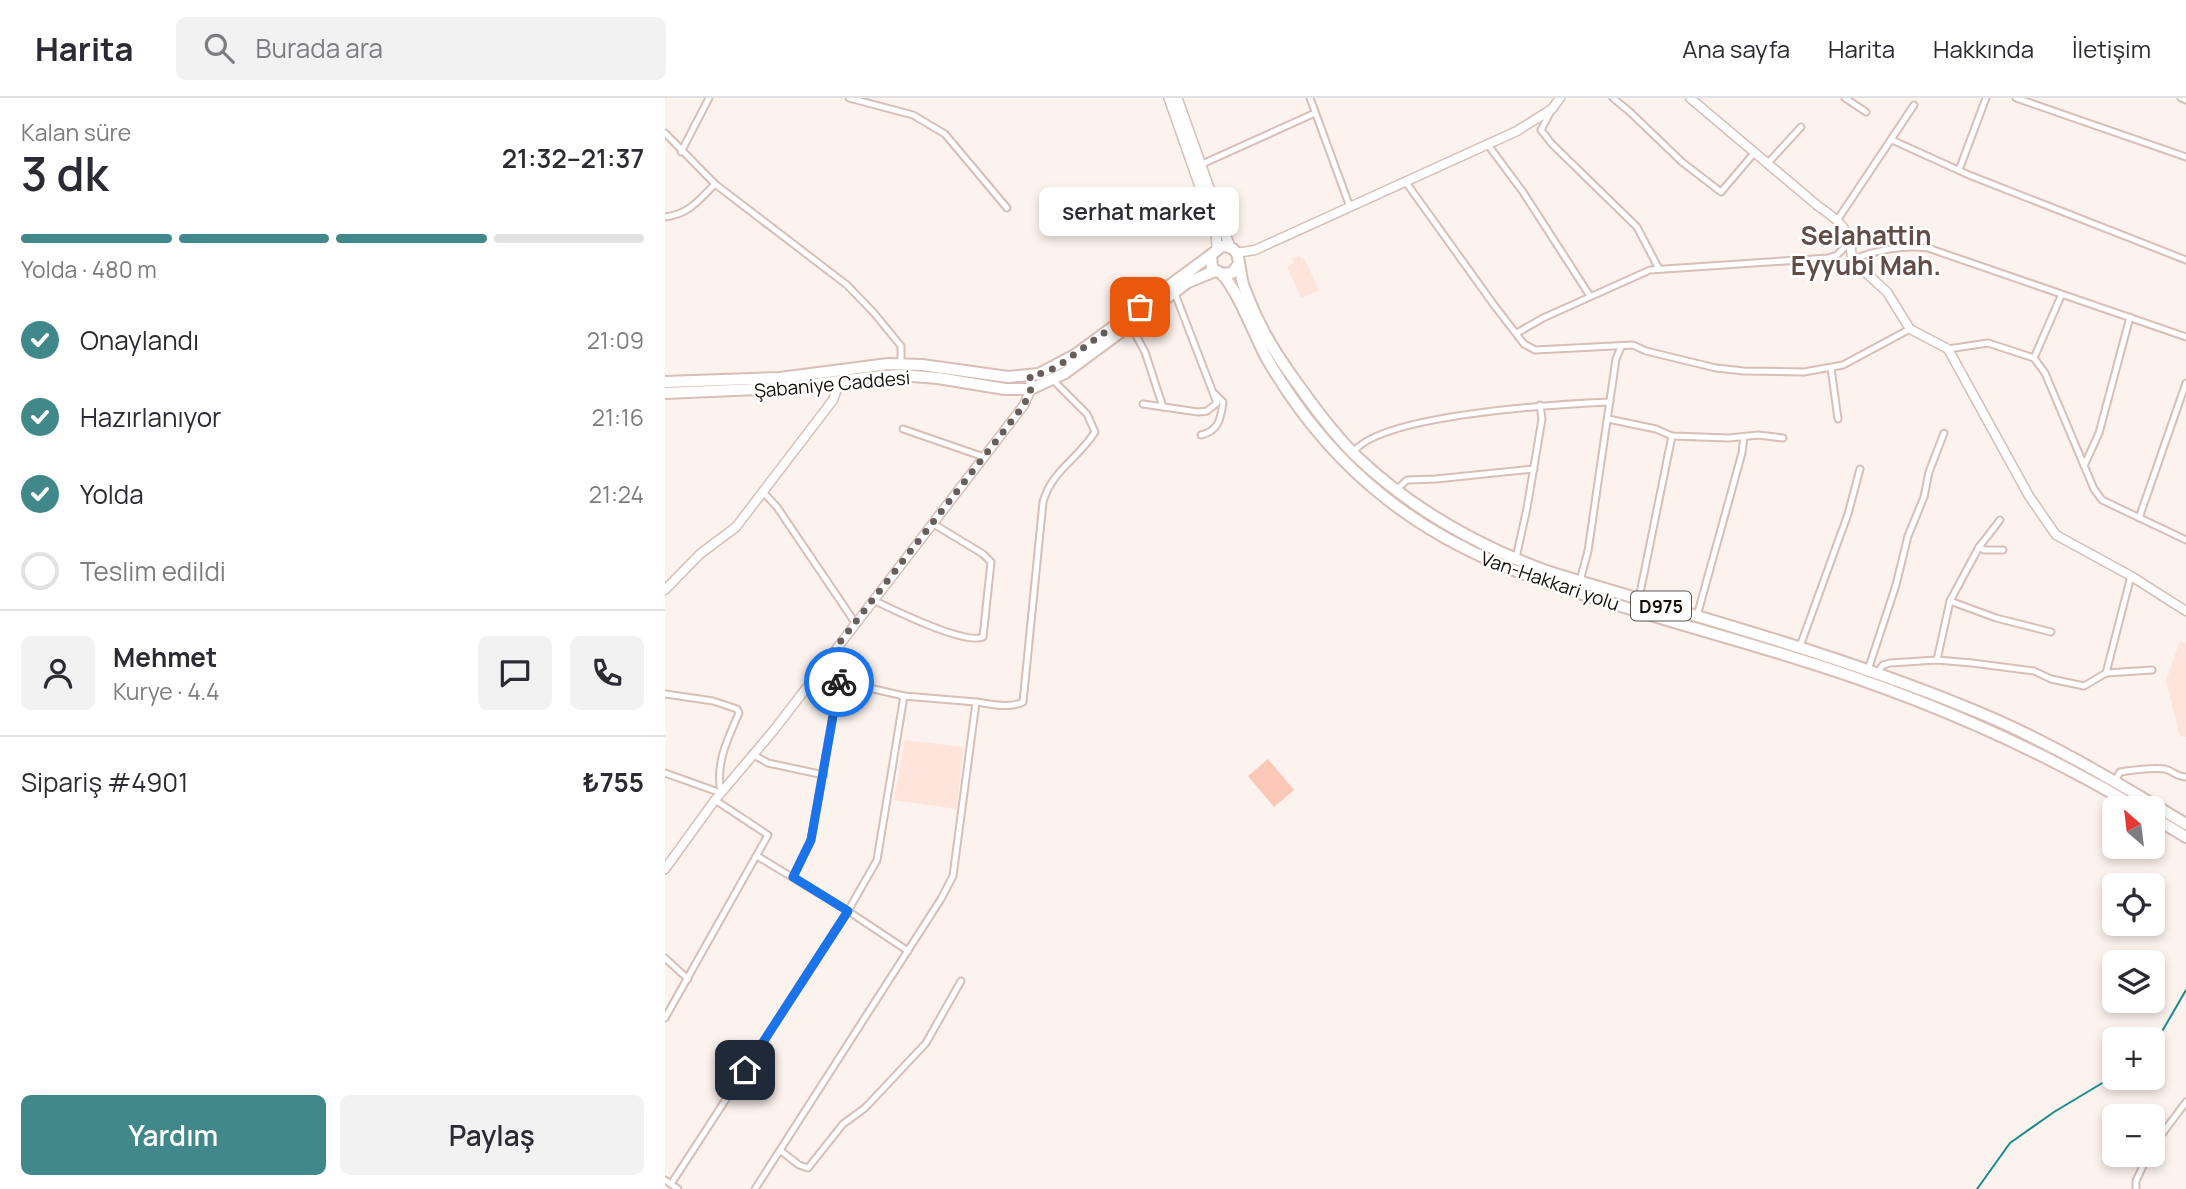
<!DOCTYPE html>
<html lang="tr">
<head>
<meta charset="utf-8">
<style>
  body { margin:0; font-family:Manrope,sans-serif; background:#f2f2f3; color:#2b2b33; height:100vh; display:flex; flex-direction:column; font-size:26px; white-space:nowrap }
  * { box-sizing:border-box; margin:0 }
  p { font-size:23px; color:#7c7c81 }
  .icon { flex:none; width:38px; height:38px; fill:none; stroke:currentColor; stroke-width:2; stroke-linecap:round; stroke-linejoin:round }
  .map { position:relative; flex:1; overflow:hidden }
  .drawer { display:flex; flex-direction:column; background:#fff; width:665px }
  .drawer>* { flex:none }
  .needle { width:46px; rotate:332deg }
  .controls { position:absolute; left:1437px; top:698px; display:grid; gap:14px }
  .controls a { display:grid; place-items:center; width:63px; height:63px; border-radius:10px; background:#fff; box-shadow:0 4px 10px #0003; font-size:35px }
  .pin { position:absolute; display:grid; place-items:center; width:60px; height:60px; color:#fff; margin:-30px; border-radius:14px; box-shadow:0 4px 10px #0006 }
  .courier { position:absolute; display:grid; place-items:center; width:70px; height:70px; margin:-35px; border:5px solid #1a73e8; border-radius:50%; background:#fff; color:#222; box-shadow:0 2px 9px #0007 }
  .bubble { position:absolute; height:49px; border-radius:10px; background:#fff; box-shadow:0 4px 10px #0003; font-size:23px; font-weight:600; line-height:49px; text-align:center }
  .summary em { font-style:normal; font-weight:600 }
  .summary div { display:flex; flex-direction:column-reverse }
  .summary { display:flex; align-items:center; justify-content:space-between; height:119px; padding:0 21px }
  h1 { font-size:46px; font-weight:600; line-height:52px }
  .bar { display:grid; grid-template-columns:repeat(4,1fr); gap:10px 7px; align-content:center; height:84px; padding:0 21px }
  .bar i { height:9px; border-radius:5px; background:#e1e1e2 }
  .bar .on { background:#40888a }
  .bar p { grid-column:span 4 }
  .line { display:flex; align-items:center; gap:18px; padding:0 21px; border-top:2px solid #e1e1e2 }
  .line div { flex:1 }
  .round { display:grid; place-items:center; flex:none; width:74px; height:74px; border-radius:10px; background:#f2f2f3 }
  ol { padding:0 21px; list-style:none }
  li { display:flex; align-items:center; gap:21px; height:77px }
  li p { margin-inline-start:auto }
  li .icon { padding:7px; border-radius:50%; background:#40888a; color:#fff; stroke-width:4 }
  li:last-child { color:#7c7c81 }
  li i { width:38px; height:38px; border:4px solid #e1e1e2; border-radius:50% }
  .cta { display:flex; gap:14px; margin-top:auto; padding:14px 21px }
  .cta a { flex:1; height:80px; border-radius:10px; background:#40888a; color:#fff; font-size:28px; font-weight:600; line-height:80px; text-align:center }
  .cta a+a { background:#f2f2f3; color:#2b2b33 }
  header { display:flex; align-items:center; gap:42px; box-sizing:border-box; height:98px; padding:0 35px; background:#fff; border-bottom:2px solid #e1e1e2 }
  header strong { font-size:33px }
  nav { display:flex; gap:38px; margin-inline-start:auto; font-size:24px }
  .search { width:490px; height:63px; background:#f2f2f3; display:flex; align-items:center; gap:18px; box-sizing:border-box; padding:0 24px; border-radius:10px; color:#7c7c81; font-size:26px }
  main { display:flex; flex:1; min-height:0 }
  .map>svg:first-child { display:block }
  .built { fill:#ffe4db }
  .green { fill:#fbc7b6 }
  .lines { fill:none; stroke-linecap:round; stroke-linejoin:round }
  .stream { stroke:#188b8c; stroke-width:2 }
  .street-casing { stroke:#d7bfb7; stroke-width:9 }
  .secondary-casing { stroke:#d7bfb7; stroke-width:11 }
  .primary-casing { stroke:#d7bfb7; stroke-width:12 }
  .highway-casing { stroke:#d7bfb7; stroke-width:14 }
  .street { stroke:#fff; stroke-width:5 }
  .secondary { stroke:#fff; stroke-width:8 }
  .primary { stroke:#fff; stroke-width:9 }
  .highway { stroke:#fff; stroke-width:10 }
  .done { stroke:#665e5a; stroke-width:7; stroke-dasharray:0 12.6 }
  .route { stroke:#1a73e8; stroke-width:9 }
  .labels { text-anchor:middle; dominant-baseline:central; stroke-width:5; stroke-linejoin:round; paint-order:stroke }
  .shield { fill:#fff; stroke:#5c5654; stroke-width:2 }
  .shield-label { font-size:18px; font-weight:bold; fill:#160e0b }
  .street-label { font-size:19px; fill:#160e0b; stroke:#fff }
  .district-label { font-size:26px; font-weight:bold; fill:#614d46; stroke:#fff }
</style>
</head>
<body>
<header>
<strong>Harita</strong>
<div class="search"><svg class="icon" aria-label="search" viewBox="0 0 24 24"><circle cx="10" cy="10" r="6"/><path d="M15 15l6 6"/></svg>Burada ara</div>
<nav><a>Ana sayfa</a><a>Harita</a><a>Hakkında</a><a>İletişim</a></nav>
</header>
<main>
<section class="drawer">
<div class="summary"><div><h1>3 dk</h1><p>Kalan süre</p></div><em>21:32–21:37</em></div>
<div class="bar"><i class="on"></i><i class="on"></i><i class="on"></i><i></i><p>Yolda · 480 m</p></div>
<ol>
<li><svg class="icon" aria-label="check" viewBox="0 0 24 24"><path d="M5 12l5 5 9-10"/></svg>Onaylandı<p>21:09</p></li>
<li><svg class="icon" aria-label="check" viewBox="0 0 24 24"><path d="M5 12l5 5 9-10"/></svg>Hazırlanıyor<p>21:16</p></li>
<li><svg class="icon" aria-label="check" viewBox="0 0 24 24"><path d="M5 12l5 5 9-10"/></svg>Yolda<p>21:24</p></li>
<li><i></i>Teslim edildi</li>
</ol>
<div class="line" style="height:126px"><a class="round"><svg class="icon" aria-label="person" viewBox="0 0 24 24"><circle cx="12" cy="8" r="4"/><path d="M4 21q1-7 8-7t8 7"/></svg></a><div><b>Mehmet</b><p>Kurye · 4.4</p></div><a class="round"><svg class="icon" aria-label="chat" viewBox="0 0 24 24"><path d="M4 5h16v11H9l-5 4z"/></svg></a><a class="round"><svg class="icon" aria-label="phone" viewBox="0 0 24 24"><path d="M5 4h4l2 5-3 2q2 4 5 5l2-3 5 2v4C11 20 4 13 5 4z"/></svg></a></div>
<div class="line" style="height:91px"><div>Sipariş #4901</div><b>₺755</b></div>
<div class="cta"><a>Yardım</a><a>Paylaş</a></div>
</section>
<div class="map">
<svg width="1521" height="1091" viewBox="0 0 1521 1091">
  <rect width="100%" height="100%" fill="#fcf2ee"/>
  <g class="built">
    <path d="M 635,158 L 636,161 L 639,160 L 654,192 L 636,200 L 622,168 L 629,165 L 627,161 Z"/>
    <path d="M 1515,543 L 1521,546 L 1521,639 L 1515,638 L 1501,583 Z"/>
    <path d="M 240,642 L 298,649 L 292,711 L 229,702 Z"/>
  </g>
  <path class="green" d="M 603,661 L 629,692 L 609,709 L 583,678 Z"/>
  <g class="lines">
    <g class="stream">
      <path d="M 1488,949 L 1521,892"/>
      <path d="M 1312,1091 L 1345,1045 L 1389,1014 L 1449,978"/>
    </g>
    <defs>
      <g id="street">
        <path d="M 184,0 L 248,17 L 280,36 L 342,110"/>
        <path d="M 645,0 L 685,109"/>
        <path d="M 948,0 L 965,14 L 1017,64 L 1056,94 L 1090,54"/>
        <path d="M 1180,0 L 1201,14"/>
        <path d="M 1351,0 L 1521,59"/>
        <path d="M 1516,0 L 1521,2"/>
        <path d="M 887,11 L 876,32 L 887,46 L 972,129 L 994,171"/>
        <path d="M 0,35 L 50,86 L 182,187 L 209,215 L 236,248 L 236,266"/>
        <path d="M 1227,42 L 1304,77 L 1521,162"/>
        <path d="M 823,47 L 858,94 L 925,198"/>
        <path d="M 16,54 L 44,0"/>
        <path d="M 1102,66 L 1136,29"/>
        <path d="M 535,67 L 650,15"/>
        <path d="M 1294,72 L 1321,0"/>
        <path d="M 740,83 L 829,207 L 859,246 L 870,252 L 968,247 L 981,253 L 1051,270 L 1079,273 L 1139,274 L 1178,267 L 1245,231"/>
        <path d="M 0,119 C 24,116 33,103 50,86"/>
        <path d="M 1173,121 L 1249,7"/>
        <path d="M 1187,162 C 1210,152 1238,147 1263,150 L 1521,239"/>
        <path d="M 465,226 L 480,254 L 498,309"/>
        <path d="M 852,235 L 878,220 L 985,172 L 1163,160 L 1172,157 L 1185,144"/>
        <path d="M 1283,251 L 1323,245 L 1369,260 L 1380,275 L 1429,391 L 1437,402 L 1521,442"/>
        <path d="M 1369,260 L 1396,198"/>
        <path d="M 1166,270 L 1173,321"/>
        <path d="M 478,306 L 533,314 L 542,313 L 552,305 L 509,193"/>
        <path d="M 943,321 L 991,331 L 1007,338 L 1064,340 L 1093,337 L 1118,340"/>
        <path d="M 238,331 L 319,359"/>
        <path d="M 536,337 C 554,333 556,320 558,304 L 550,296"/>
        <path d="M 688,355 C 713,316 897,306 945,304"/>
        <path d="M 1419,368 L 1434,335 L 1465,219"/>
        <path d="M 731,392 L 742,382 L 771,381 L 869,371"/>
        <path d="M 98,394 L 112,409 L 191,526"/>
        <path d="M 1474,420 L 1521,285"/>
        <path d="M 1314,449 L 1319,452 L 1338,452"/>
        <path d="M 851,460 L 862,410 L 877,321 L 875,307"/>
        <path d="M 915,483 L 923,453 L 951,261 L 956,249"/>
        <path d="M 974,500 L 1007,338"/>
        <path d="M 208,502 C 229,512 299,547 318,539 L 326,464 L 318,456 L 267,425"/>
        <path d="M 1285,503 L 1331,520 L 1386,534"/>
        <path d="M 1032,518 L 1077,355 L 1079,339"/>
        <path d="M 1134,551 L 1183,416 L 1195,371"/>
        <path d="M 1272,562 L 1285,503 L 1314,449 L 1335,422"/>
        <path d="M 1203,572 L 1231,487 L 1243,438 L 1259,399 L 1264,374 L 1279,335"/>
        <path d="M 1212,575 L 1218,567 L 1225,565 L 1272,562 L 1307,565 L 1369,573 L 1386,581 L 1419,588 L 1441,575 L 1487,572"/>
        <path d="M 1441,575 L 1466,478"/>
        <path d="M 0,596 L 48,603 L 72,611 L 74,615 C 63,640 50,666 56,694"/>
        <path d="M 311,604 C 326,606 344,611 358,604 L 378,404 C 387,372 413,361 430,334 L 422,316 L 386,280"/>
        <path d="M 87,656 L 103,665 L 159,677"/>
        <path d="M 0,675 L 56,695"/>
        <path d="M 1450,683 L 1455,674 C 1469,672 1486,669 1500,671 C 1508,673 1512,679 1521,679"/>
        <path d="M 92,758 L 183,813 L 243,853"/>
        <path d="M 128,779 L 146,742 L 174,583"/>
        <path d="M 0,860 L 23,881"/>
        <path d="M 0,920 L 103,737 L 50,702"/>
        <path d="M 1488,1048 L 1521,1004"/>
        <path d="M 116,1053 L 134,1067 L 143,1070 L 178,1026 L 200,1010 L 261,945 L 296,883"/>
        <path d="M 0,1082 L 13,1091"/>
        <path d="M 6,1086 L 183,813 L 212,762 L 239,598"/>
        <path d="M 90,1091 L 276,801 L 288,778 L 311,604 L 239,598 L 174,583 L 172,575 L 161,562"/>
        <path d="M 1471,1091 L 1471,1083 L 1483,1057"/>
      </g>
      <g id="secondary">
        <path d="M 1025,0 L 1153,108 C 1177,124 1186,133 1187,162 L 1222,194 L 1245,231 L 1283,251 L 1364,398 L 1391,437 L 1466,478 L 1521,513"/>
        <path d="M 571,155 L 590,152 L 852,33 L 887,11 L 895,0"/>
        <path d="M 0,492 L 35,456 L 71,429 L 168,302 L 175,283"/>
        <path d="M 0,771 L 50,702 L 109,632 L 359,307 L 366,291 L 365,278"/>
      </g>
      <g id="primary">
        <path d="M 504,0 L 551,134 L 552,149"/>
        <path d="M 512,0 L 565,149"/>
      </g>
      <g id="highway">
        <path d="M 573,167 L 567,175 L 557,176 L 547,170 L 546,157 L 557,148 C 562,148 567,149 571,154 C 575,160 575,180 579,189 C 590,219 605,248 624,274 C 644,302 665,332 690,357 C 745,410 813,448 884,474 C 1028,518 1175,556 1315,615 C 1387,645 1454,686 1521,726"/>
        <path d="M 557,176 C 573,193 589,236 601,259 C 632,313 673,363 722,401 C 793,457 870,482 956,508 C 1014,526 1072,542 1130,560 C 1251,597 1365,646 1473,710"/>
        <path d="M 0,284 L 115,280 L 223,266 L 257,267 L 343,279 L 374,276 L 410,257 L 546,157"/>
        <path d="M 0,295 L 118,290 L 208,279 L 235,277 L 273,280 L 340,291 L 366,291 L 400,275 L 523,184 L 550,173"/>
        <path d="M 1488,719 L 1521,739"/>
      </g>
    </defs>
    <use href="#street" class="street-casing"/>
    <use href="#secondary" class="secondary-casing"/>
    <use href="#primary" class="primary-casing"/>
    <use href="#highway" class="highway-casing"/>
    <use href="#street" class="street"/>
    <use href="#secondary" class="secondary"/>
    <use href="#primary" class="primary"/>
    <use href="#highway" class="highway"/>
  </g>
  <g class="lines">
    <path class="done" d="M 174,584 L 172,575 L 161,562 L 359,307 L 366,291 L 365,278 L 382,274 L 396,266 L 475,209"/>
    <path class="route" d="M 80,972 L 183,813 L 128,779 L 146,742 L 174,584"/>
  </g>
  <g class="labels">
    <rect class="shield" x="966" y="493.5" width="60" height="29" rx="5"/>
    <g class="shield-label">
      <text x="996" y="508">D975</text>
    </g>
    <g class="street-label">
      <text transform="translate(167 286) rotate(-5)">Şabaniye Caddesi</text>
      <text transform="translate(885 483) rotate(19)">Van-Hakkari yolu</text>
    </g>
    <g class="district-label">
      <text x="1201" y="137">Selahattin<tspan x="1201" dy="30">Eyyubi Mah.</tspan></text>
    </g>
  </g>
</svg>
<div class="controls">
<a><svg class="needle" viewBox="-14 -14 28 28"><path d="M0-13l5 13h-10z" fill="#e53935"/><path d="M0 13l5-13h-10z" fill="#7c7c81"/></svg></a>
<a><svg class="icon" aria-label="locate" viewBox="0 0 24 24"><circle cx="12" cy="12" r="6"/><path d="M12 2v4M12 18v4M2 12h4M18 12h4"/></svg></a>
<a><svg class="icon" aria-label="layers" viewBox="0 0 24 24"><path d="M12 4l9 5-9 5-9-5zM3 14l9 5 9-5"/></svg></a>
<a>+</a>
<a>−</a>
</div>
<div class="pin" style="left:475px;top:209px;background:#ea580c"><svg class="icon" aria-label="bag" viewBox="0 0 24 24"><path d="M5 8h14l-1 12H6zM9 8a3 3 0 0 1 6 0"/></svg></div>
<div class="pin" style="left:80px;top:972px;background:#1f2937"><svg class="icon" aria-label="home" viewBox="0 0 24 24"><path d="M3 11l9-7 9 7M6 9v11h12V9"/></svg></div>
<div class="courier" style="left:174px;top:584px"><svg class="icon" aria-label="bike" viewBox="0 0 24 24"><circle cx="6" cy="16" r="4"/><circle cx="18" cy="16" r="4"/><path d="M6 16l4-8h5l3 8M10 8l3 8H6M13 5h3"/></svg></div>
<div class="bubble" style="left:374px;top:89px;width:200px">serhat market</div>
</div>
</main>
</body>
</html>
